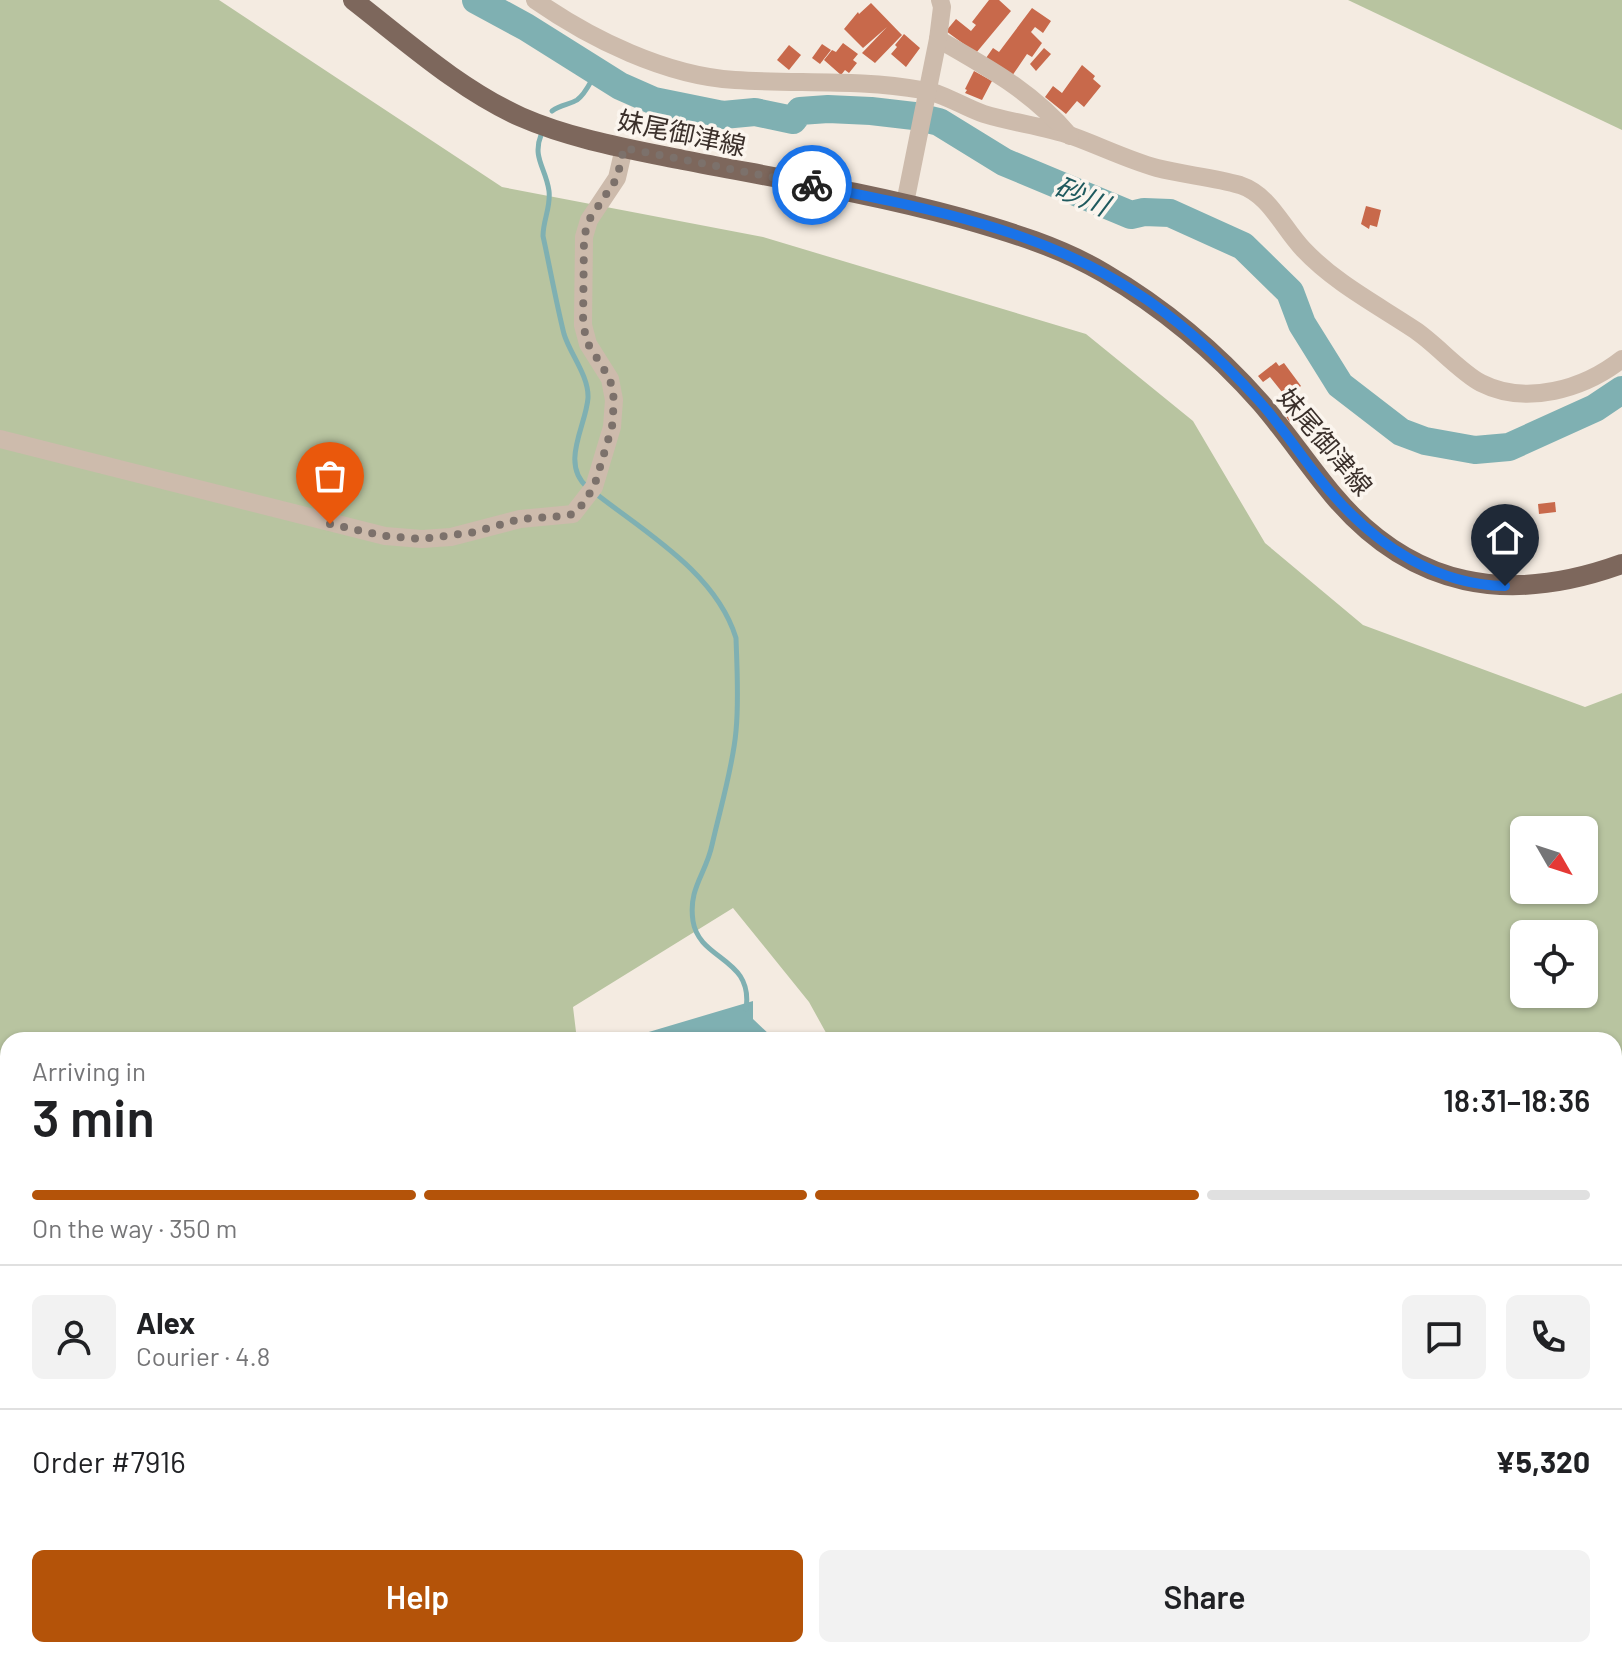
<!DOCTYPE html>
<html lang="en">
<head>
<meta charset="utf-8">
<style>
  body { margin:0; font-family:Barlow,"Noto Sans JP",sans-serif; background:#f2f2f2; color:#202124; height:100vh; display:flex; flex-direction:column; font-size:30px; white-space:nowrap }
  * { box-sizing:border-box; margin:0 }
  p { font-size:26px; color:#757577 }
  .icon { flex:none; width:44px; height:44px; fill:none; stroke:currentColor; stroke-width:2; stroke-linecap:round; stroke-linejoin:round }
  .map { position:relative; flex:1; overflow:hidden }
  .side { position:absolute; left:0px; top:1032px; width:1622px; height:626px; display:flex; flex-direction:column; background:#fff; border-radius:24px 24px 0 0; box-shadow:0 2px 6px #0004 }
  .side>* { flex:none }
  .needle { width:52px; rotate:129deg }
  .fabs { position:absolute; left:1510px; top:816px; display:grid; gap:16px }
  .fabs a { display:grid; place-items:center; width:88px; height:88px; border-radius:12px; background:#fff; box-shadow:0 2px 6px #0004; font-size:40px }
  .pin { position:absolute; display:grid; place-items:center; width:68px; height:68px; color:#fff; margin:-82px -34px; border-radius:50% 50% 50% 0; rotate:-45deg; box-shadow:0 0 8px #0007 }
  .pin .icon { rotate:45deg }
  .courier { position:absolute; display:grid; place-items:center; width:80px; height:80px; margin:-40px; border:6px solid #1a73e8; border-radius:50%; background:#fff; color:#222; box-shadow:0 2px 10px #0007 }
  .summary em { font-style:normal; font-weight:600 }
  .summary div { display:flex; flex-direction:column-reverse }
  .summary { display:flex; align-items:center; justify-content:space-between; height:136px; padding:0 32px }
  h1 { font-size:52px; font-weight:600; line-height:60px }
  .bar { display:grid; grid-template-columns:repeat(4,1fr); gap:12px 8px; align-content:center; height:96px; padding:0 32px }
  .bar i { height:10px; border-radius:6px; background:#e0e0e0 }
  .bar .on { background:#b45309 }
  .bar p { grid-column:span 4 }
  .line { display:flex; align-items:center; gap:20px; padding:0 32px; border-top:2px solid #e0e0e0 }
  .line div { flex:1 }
  .round { display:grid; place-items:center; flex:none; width:84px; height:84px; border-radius:12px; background:#f2f2f2 }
  .primary-button { display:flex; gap:16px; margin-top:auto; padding:16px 32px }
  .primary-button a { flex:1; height:92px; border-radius:12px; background:#b45309; color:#fff; font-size:32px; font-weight:600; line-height:92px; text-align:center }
  .primary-button a+a { background:#f2f2f2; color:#202124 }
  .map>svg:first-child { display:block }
  .green { fill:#b8c4a0; fill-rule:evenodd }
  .water { fill:#7fb0b2 }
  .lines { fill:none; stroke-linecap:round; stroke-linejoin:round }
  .stream { stroke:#7fb0b2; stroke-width:5 }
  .river { stroke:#7fb0b2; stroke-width:28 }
  .building { fill:#c8694b }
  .minor { stroke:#cdbbac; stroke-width:18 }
  .major { stroke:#7d675c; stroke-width:20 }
  .done { stroke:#7c716b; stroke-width:8; stroke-dasharray:0 14.4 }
  .route { stroke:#1a73e8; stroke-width:10 }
  .labels { text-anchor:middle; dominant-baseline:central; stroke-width:7; stroke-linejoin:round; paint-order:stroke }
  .street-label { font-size:26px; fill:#3b302b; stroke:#fbf5ee }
  .water-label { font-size:28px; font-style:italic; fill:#1f5a5e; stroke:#fbf5ee }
</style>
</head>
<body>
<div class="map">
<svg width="1622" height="1657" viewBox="0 0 1622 1657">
  <rect width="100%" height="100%" fill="#f4ebe1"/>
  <g class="green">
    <path d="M 0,0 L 219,0 L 502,187 L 763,237 L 1086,334 L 1193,421 L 1265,543 L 1363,625 L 1585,707 L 1622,693 L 1622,1657 L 1418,1657 L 1415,1653 L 1416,1650 L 1614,1650 L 1614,1040 L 830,1040 L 809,1002 L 733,908 L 573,1007 L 577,1040 L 8,1040 L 8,1359 L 0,1356 ZM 1524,830 L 1584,830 L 1584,890 L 1524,890 ZM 1524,934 L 1584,934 L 1584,994 L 1524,994 Z"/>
    <path d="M 1348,0 L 1622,0 L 1622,130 Z"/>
  </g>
  <g class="water">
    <path d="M 753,1001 L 753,1019 L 771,1036 L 771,1040 L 640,1040 L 642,1034 Z"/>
    <path d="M 1120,1650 L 1229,1650 L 1230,1657 L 1122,1657 Z"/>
  </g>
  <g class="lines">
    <g class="stream">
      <path d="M 552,111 C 561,104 569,105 577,100 C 587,93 591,79 598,70"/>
      <path d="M 541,135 C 532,158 546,168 549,191 C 551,207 543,220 543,236 C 550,268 556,302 564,334 C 570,354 589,376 588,398 C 586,426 560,463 587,487"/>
      <path d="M 595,493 C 646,533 716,573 736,638 C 737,669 739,700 736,731 C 733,767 720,809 712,845 C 706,874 688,888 693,921 C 699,961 754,957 746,1009"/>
      <path d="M 575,1650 L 597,1657"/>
      <path d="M 536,1657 L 550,1651 L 571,1650"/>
    </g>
    <path class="river" d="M 476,0 L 526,27 L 620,86 L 654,101 L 723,115 L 755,112 L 793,120 L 800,111 L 828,109 L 871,111 L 914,116 L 939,122 L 1004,162 L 1131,215 L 1144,212 L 1170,213 L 1243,246 L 1290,292 L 1302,324 L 1340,385 L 1401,432 L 1425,441 L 1475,450 L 1509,447 L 1595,408 L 1622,390"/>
  </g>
  <g class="building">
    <path d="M 989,0 L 999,0 L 1011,11 L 976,53 L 946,31 L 956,19 L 971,31 L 976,25 L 972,22 Z"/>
    <path d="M 871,3 L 902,35 L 875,63 L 862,53 L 887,27 L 863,48 L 844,29 L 858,12 L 859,14 Z"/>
    <path d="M 1032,8 L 1051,21 L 1043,33 L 1035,27 L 1031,32 L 1042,43 L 1032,57 L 1027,54 L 1012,76 L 986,58 L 993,48 L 999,52 Z"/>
    <path d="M 904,34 L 920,48 L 906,67 L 891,54 L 897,47 L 895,45 Z"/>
    <path d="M 843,43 L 858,54 L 853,60 L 857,63 L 849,73 L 845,70 L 841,75 L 824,60 L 832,50 L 836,52 Z"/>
    <path d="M 822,44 L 831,50 L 820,64 L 812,58 Z"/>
    <path d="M 789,45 L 801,55 L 789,70 L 777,60 Z"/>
    <path d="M 1044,48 L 1051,54 L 1036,71 L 1030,64 Z"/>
    <path d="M 1082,65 L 1095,76 L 1093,79 L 1101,86 L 1084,107 L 1077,101 L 1066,114 L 1045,97 L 1053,86 L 1062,93 Z"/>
    <path d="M 974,71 L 992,81 L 982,100 L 965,93 L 967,90 L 965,89 Z"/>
    <path d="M 1366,206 L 1381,210 L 1377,227 L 1370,225 L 1369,229 L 1361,224 Z"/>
    <path d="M 1276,362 L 1279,366 L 1284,363 L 1301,386 L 1286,397 L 1270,377 L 1263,382 L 1258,376 Z"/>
    <path d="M 1302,397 L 1311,409 L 1291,424 L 1283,412 Z"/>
    <path d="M 1317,422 L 1321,433 L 1309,439 L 1304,428 Z"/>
    <path d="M 1555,502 L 1556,512 L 1539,514 L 1538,504 Z"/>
  </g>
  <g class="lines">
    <g class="minor">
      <path d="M 535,0 C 591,39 666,76 735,80 C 797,84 860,79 922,90 C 944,93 963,107 984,114 C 1013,123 1043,126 1072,136 C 1100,146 1128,160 1157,168 C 1184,175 1213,177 1240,185 C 1270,195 1282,227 1303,249 C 1335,283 1376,304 1415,330 C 1436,344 1460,372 1481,383 C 1526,406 1584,389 1622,359"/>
      <path d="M 938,39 C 988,68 1032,91 1070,136"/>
      <path d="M 905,203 L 938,39 L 942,7 L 940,0"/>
      <path d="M 0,439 L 385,536 L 422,539 L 451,537 L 520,519 L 573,514 L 594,487 L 612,427 L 614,400 L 610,379 L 588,344 L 583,325 L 584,237 L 589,220 L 617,178 L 624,148"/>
      <path d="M 0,1501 L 8,1501"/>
      <path d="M 353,1650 L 363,1657"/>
      <path d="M 600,1650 L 621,1657"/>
      <path d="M 515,1657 L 528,1650"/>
      <path d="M 666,1657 L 699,1653 L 749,1657"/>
    </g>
    <path class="major" d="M 353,0 C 406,41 459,89 521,117 C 571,139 629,149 683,160 C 776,178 870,193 961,218 C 1010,232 1060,247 1104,273 C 1162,307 1216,352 1261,403 C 1286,432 1308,465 1333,495 C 1412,589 1509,605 1622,564"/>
  </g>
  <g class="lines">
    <path class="done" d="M 330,524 L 385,536 L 422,539 L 475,532 L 520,519 L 564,516 L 573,514 L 579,509 L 594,487 L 612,427 L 614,400 L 610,379 L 588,344 L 583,325 L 584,237 L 589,220 L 617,178 L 624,148 L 812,185"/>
    <path class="route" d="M 812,185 C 922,207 1036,228 1132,290 C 1179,319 1222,360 1259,401 C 1286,431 1307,466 1334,496 C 1378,546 1437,585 1505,586"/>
  </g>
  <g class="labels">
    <g class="street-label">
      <text transform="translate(682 132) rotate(12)">妹尾御津線</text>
      <text transform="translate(1326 441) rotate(50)">妹尾御津線</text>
    </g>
    <g class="water-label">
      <text transform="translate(1082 195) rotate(23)">砂川</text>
    </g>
  </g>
</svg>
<div class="fabs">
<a><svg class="needle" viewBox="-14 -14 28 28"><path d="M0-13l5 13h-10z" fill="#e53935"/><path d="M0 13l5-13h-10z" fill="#757577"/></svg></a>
<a><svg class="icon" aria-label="locate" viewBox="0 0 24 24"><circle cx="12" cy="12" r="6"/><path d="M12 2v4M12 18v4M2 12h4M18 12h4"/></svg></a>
</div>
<div class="pin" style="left:330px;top:524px;background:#ea580c"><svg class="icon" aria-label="bag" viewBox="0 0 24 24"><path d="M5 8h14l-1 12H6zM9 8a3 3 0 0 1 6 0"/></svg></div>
<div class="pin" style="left:1505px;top:586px;background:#1f2937"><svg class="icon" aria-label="home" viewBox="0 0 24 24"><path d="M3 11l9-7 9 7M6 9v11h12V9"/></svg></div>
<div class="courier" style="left:812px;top:185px"><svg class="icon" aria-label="bike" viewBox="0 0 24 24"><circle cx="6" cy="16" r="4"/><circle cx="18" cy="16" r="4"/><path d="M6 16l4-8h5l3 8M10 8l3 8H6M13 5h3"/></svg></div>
<section class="side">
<div class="summary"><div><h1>3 min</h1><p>Arriving in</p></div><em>18:31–18:36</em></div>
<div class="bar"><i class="on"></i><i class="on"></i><i class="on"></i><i></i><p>On the way · 350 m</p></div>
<div class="line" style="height:144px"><a class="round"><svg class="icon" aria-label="person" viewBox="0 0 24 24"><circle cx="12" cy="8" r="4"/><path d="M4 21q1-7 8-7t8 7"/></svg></a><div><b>Alex</b><p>Courier · 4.8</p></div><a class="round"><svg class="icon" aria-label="chat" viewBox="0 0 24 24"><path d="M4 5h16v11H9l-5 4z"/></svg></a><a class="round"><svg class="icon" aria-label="phone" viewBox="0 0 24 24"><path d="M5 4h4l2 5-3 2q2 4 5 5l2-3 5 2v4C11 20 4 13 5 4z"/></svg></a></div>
<div class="line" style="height:104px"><div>Order #7916</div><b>¥5,320</b></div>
<div class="primary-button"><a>Help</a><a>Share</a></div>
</section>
</div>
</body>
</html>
